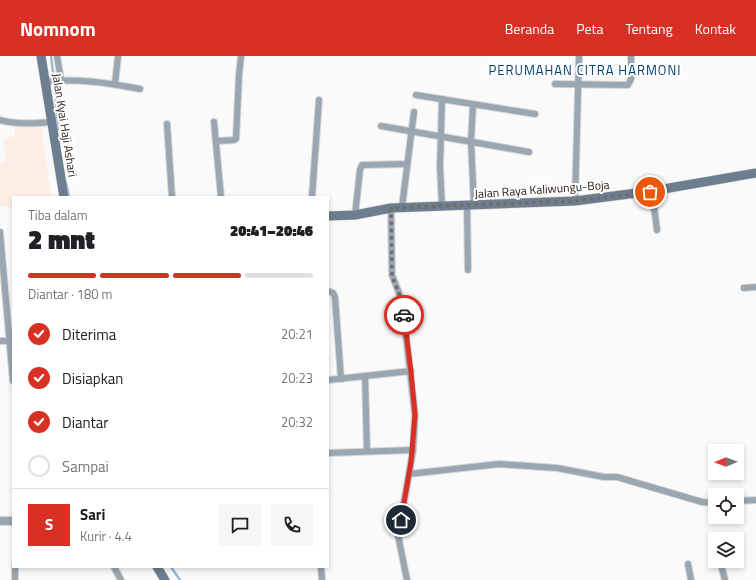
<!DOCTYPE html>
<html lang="id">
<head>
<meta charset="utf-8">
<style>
  body { margin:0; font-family:"Titillium Web",sans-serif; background:#f6f6f6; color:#202124; height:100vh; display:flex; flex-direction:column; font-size:15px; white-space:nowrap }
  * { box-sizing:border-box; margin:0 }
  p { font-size:13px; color:#757577 }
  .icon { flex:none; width:22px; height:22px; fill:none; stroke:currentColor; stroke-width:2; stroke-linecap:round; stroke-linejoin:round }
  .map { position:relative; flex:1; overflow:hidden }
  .sheet { position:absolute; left:12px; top:140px; width:317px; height:372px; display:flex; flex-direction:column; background:#fff; border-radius:0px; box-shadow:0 2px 6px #0003 }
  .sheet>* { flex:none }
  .needle { width:26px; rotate:269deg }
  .controls { position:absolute; left:708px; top:388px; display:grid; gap:8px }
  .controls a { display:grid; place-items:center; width:36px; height:36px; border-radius:0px; background:#fff; box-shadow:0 2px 6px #0003; font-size:20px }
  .pin { position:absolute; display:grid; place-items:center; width:34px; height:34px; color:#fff; margin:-17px; border:2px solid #fff; border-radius:50%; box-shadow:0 1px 4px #0007 }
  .courier { position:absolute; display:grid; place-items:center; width:40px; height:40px; margin:-20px; border:3px solid #d93025; border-radius:50%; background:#fff; color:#222; box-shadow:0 1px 5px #0007 }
  .headline em { font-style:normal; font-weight:800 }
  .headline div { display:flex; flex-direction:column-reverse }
  .headline { display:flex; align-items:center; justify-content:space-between; height:68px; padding:0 16px }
  h1 { font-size:26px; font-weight:800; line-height:30px }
  .bar { display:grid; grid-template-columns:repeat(4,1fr); gap:6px 4px; align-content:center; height:48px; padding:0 16px }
  .bar i { height:5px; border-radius:3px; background:#e0e0e0 }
  .bar .active { background:#d93025 }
  .bar p { grid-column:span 4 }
  .line { display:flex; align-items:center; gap:10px; padding:0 16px; border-top:1px solid #e0e0e0 }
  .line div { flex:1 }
  .round { display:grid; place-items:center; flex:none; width:42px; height:42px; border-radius:0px; background:#f6f6f6 }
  ol { padding:0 16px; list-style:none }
  li { display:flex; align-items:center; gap:12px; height:44px }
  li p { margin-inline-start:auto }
  li .icon { padding:4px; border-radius:50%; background:#d93025; color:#fff; stroke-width:4 }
  li:last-child { color:#757577 }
  li i { width:22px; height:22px; border:2px solid #e0e0e0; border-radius:50% }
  header { display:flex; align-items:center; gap:24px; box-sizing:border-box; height:56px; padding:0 20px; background:#d93025; color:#fff }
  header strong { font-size:19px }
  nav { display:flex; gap:22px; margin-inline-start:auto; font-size:14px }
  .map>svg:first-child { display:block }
  .built { fill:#fdeee5 }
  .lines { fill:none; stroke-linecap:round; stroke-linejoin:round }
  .stream { stroke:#9db9d4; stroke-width:2.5 }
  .minor-casing { stroke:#d9d7d6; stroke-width:8 }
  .tertiary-casing { stroke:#d9d7d6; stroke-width:10 }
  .secondary-casing { stroke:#d9d7d6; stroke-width:10 }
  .minor { stroke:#9aa6b2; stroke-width:6 }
  .tertiary { stroke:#9aa6b2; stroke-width:8 }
  .secondary { stroke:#6c7e8f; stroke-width:9 }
  .done { stroke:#736c68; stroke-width:4; stroke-dasharray:0 7.2 }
  .route { stroke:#d93025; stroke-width:5 }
  .labels { text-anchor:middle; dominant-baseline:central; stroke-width:4; stroke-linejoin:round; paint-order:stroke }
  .street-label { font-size:12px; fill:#2b201a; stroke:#fff }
  .neighbourhood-label { font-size:13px; letter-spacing:1px; fill:#004170; stroke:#fff }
</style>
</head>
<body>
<header>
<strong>Nomnom</strong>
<nav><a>Beranda</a><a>Peta</a><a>Tentang</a><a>Kontak</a></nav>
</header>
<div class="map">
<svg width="756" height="524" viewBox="0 0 756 524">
  <rect width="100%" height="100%" fill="#fafafa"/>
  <path class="built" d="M 41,68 L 51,141 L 13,141 L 13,151 L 0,151 L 0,107 L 5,106 L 4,82 L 15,80 L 15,70 Z"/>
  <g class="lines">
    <g class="stream">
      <path d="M 51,0 L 55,33 L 58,74"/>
      <path d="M 66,126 L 69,141"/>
      <path d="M 171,511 L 180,524"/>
    </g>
    <defs>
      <g id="minor">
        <path d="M 57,0 L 61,24"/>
        <path d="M 45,26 C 77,22 109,27 140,33"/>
        <path d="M 115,28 L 118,0"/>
        <path d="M 555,28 L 628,29 L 631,23 L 631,0"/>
        <path d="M 416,39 L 535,58"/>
        <path d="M 442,43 L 440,111 L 442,151"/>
        <path d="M 473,49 L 471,85 L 474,149"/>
        <path d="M 0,64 C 17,69 35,67 52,66"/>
        <path d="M 214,66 L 221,141"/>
        <path d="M 167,68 L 172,141"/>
        <path d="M 381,70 L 529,96"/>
        <path d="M 217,85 L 234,84 L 236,83 L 239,19 L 241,0"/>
        <path d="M 652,135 L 657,174"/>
        <path d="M 312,141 L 319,44"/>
        <path d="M 575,145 L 579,0"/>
        <path d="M 467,150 L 468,214"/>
        <path d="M 402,151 L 414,56"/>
        <path d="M 391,152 L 392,219 L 399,237 L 404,263 L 415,359 L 413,394 L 409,418 L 398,479 L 407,524"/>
        <path d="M 355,159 L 360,114 L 362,109 L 407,108"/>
        <path d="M 0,176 L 13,325"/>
        <path d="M 744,232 L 756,231"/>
        <path d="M 328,235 L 333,237 L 335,241 L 341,323"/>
        <path d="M 0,285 L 9,285"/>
        <path d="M 365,320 L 367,395"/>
        <path d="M 328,324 L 411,315"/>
        <path d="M 328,397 L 413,394"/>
        <path d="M 409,418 L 499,408 L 557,412 L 604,421 L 617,421 L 702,446 L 715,447"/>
        <path d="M 737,445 L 756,444"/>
        <path d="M 720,505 L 725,524"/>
        <path d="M 688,508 L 691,524"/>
        <path d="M 114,511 L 121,524"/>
        <path d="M 321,511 L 322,524"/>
        <path d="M 15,524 L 15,511"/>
      </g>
      <path id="tertiary" d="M 0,465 L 13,465"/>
      <g id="secondary">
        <path d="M 41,0 L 64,141"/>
        <path d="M 328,160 L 355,159 L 391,152 L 575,145 L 652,135 L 756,117"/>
        <path d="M 157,511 L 165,524"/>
      </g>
    </defs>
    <use href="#minor" class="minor-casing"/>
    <use href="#tertiary" class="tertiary-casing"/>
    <use href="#secondary" class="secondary-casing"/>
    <use href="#minor" class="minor"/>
    <use href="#tertiary" class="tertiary"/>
    <use href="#secondary" class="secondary"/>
  </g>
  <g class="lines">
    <path class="done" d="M 404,259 L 399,237 L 392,220 L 391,152 L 575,145 L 650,136"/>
    <path class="route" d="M 401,464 L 411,406 L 415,359 L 411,316 L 404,259"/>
  </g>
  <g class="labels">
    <g class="street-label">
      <text transform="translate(65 69) rotate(81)">Jalan Kyai Haji Ashari</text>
      <text transform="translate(542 133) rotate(-4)">Jalan Raya Kaliwungu-Boja</text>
    </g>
    <g class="neighbourhood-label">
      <text x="585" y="14">PERUMAHAN CITRA HARMONI</text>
    </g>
  </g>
</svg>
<div class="controls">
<a><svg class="needle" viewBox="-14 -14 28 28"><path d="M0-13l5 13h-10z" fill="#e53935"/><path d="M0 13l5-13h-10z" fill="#757577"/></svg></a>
<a><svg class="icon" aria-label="locate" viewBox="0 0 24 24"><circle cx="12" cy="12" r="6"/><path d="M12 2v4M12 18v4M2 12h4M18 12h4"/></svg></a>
<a><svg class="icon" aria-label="layers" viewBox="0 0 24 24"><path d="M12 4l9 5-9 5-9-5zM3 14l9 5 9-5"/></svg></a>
</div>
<div class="pin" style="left:650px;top:136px;background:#ea580c"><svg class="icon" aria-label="bag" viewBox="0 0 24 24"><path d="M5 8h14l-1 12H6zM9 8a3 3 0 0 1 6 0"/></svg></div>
<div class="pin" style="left:401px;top:464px;background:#1f2937"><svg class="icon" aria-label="home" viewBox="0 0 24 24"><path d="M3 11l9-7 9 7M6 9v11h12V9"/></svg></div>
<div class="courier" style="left:404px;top:259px"><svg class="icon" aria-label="car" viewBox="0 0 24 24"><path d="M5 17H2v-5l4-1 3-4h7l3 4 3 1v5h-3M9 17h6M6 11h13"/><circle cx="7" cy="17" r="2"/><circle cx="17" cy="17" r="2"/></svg></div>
<section class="sheet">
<div class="headline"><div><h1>2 mnt</h1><p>Tiba dalam</p></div><em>20:41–20:46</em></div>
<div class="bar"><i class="active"></i><i class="active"></i><i class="active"></i><i></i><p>Diantar · 180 m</p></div>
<ol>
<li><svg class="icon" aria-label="check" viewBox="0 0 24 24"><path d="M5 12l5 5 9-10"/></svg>Diterima<p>20:21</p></li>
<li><svg class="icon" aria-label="check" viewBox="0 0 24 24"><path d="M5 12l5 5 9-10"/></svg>Disiapkan<p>20:23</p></li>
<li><svg class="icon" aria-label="check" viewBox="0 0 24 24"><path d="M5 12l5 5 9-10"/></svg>Diantar<p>20:32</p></li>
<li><i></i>Sampai</li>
</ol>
<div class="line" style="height:72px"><b class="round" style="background:#d93025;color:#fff">S</b><div><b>Sari</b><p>Kurir · 4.4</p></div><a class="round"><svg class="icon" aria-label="chat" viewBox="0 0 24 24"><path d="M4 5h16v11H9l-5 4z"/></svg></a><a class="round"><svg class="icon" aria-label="phone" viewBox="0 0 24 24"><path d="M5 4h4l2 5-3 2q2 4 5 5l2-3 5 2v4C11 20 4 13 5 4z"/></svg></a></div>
</section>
</div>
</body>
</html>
